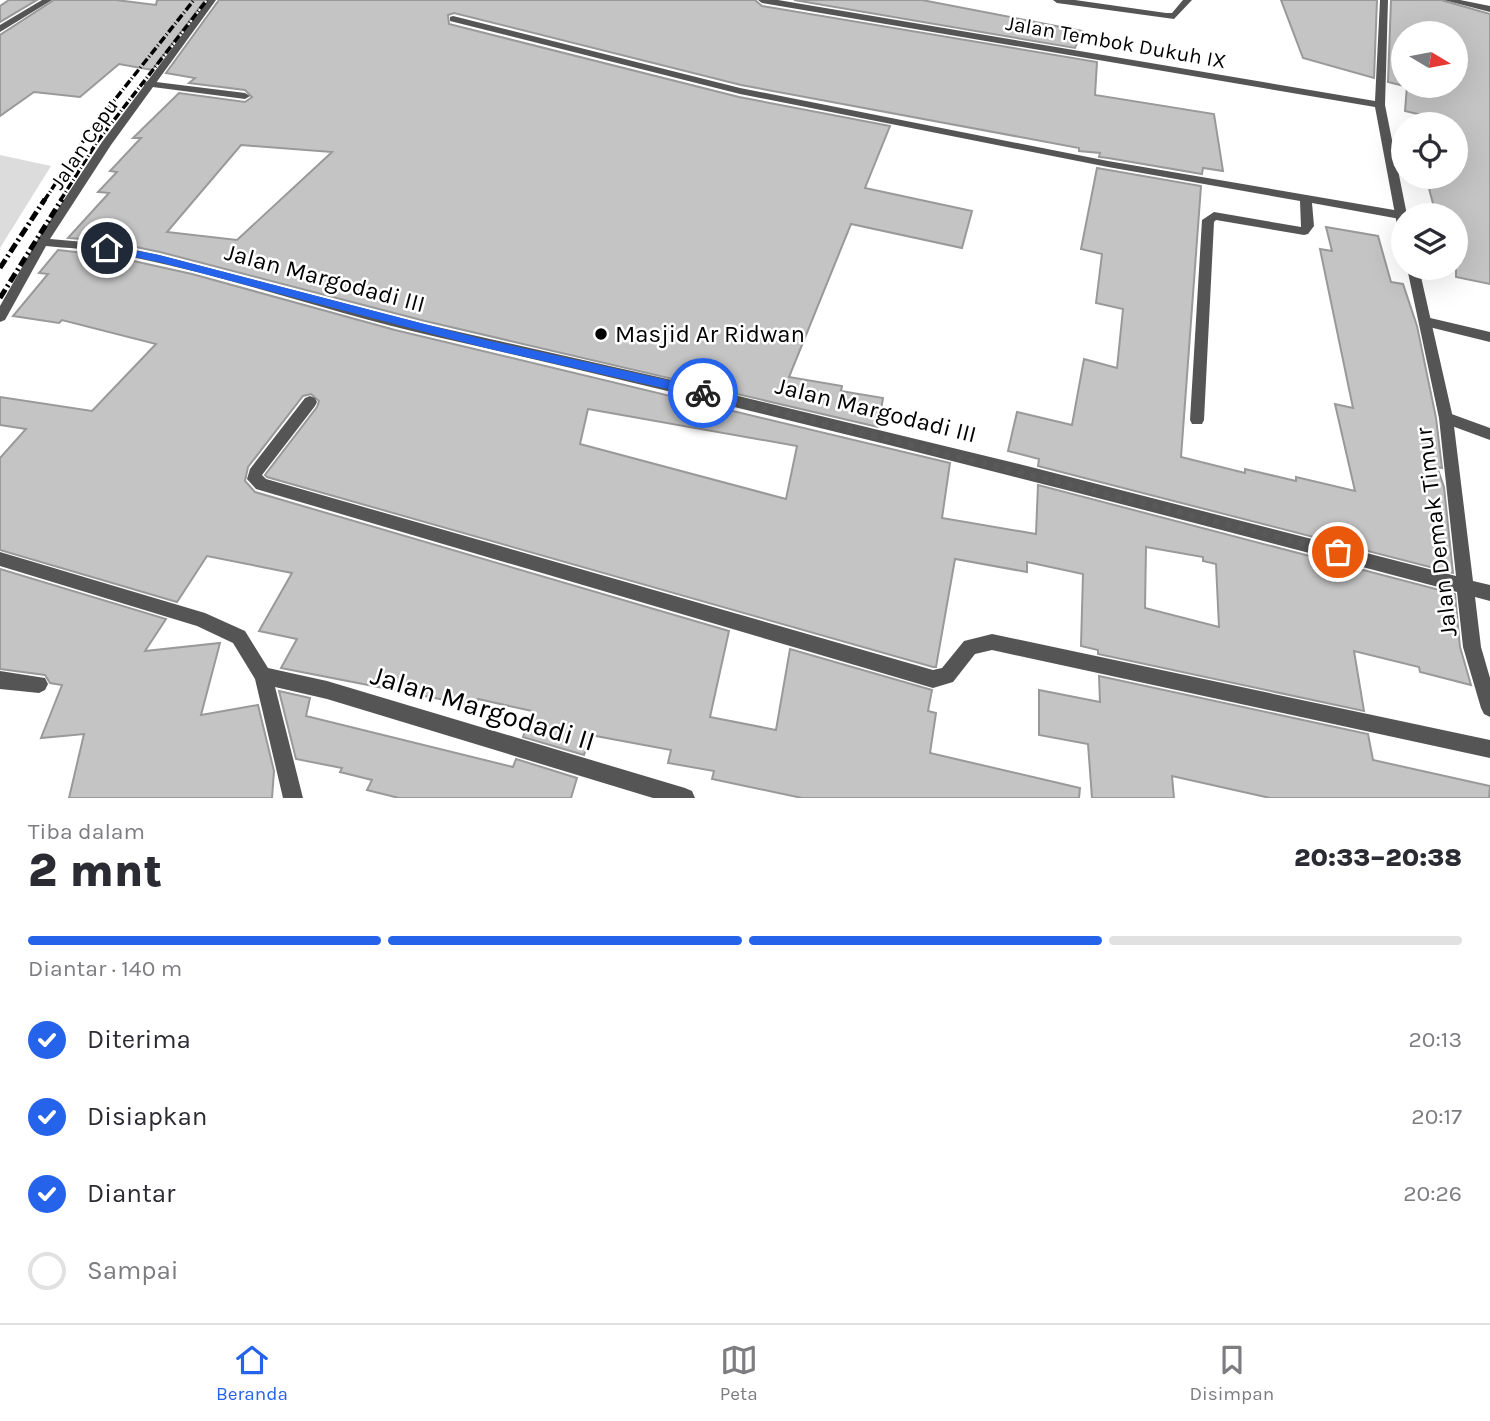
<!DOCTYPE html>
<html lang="id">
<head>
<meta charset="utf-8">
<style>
  body { margin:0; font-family:Karla,sans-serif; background:#f7f7f7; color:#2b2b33; height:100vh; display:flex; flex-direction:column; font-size:26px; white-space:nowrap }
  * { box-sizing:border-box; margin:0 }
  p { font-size:23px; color:#7c7c81 }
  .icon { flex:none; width:38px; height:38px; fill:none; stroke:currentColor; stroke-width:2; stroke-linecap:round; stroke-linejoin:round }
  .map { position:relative; height:798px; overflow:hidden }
  .side { display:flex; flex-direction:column; background:#fff; flex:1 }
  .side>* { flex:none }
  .needle { width:46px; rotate:100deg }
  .controls { position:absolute; left:1391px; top:21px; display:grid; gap:14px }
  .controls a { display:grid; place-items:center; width:77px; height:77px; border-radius:50%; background:#fff; box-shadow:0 7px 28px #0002; font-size:35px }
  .pin { position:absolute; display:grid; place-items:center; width:60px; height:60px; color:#fff; margin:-30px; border:4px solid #fff; border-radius:50%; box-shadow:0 2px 7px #0007 }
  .courier { position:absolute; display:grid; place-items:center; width:70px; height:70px; margin:-35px; border:5px solid #2563eb; border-radius:50%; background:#fff; color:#222; box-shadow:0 2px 9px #0007 }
  .headline em { font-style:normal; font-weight:800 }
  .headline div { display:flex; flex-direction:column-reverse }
  .headline { display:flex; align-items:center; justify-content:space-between; height:119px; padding:0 28px }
  h1 { font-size:46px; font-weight:800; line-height:52px }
  .bar { display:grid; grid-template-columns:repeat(4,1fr); gap:10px 7px; align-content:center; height:84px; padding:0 28px }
  .bar i { height:9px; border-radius:5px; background:#e1e1e2 }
  .bar .current { background:#2563eb }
  .bar p { grid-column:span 4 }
  ol { padding:0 28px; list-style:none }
  li { display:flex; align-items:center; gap:21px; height:77px }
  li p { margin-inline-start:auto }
  li .icon { padding:7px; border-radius:50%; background:#2563eb; color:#fff; stroke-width:4 }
  li:last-child { color:#7c7c81 }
  li i { width:38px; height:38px; border:4px solid #e1e1e2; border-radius:50% }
  .tab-bar { display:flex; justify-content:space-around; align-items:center; height:98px; border-top:2px solid #e1e1e2; background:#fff; font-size:19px; color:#7c7c81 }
  .tab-bar a { display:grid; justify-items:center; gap:4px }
  .tab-bar .current { color:#2563eb }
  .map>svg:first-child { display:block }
  .green { fill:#dcdcdc }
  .building { fill:#c4c4c4; stroke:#999; stroke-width:2; fill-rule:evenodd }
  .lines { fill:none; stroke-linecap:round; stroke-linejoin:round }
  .lane { fill:#555; fill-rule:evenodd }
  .street { fill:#555; fill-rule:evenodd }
  .rail-far1 { stroke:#000; stroke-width:3.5; stroke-dasharray:8 2.5 1 2.5; stroke-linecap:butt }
  .rail { stroke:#000; stroke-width:5; stroke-dasharray:10 3.5 2 3.5; stroke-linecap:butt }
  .route { fill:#2563eb }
  .done { stroke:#595959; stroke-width:7; stroke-dasharray:0 12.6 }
  .poi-dot { fill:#000; stroke:#fff; stroke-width:2.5 }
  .labels { text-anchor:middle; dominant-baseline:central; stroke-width:5; stroke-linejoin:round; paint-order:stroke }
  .far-street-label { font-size:21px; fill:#000; stroke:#fff }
  .street-label { font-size:24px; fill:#000; stroke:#fff }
  .poi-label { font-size:24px; fill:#000; stroke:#fff; text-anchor:start }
  .near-street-label { font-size:28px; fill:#000; stroke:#fff }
</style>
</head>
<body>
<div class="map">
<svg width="1490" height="798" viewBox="0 0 1490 798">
  <rect width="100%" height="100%" fill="#fff"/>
  <path class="green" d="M 0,155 L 51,166 L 0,248 Z"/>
  <g class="building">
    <path d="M 9,0 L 37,0 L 0,22 L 0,6 Z"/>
    <path d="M 54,0 L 116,0 L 156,5 L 157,0 L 205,0 L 152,70 L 119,64 L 80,97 L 34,92 L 0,116 L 0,35 Z"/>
    <path d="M 219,0 L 755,0 L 762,6 L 1097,62 L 1095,95 L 1214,114 L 1223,171 L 1203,168 L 1202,174 L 1108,158 L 1099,157 L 1100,153 L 1079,151 L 1079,148 L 741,85 L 454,13 L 448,15 L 449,24 L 739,97 L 890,126 L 865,188 L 972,211 L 962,248 L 851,224 L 789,377 L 842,386 L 841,391 L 883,398 L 878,427 L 425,321 L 160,252 L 107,241 L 68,238 L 109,193 L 98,192 L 117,172 L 110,171 L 141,138 L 133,138 L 179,93 L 245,102 L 252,97 L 245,90 L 189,83 L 195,78 L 166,73 ZM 241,145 L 332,152 L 237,240 L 167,232 Z"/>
    <path d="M 794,0 L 922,0 L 1082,31 L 1075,48 Z"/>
    <path d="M 1281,0 L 1377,0 L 1374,78 L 1303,58 Z"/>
    <path d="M 1391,0 L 1441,0 L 1490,14 L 1490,284 L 1456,277 L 1456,215 L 1436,215 L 1426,177 L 1456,177 L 1456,124 L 1420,124 L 1422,115 L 1405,111 L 1407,86 L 1456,86 L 1456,33 L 1404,33 L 1404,86 L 1388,82 Z"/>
    <path d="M 1097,168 L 1201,186 L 1181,457 L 1245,473 L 1245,469 L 1296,481 L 1296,477 L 1355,491 L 1335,404 L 1353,408 L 1320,249 L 1332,251 L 1326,227 L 1378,236 L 1391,282 L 1403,284 L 1417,326 L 1436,418 L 1442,468 L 1437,467 L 1444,487 L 1453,573 L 1038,466 L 1039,459 L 1008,451 L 1017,412 L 1072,425 L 1084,359 L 1117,368 L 1123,309 L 1096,303 L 1102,254 L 1081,249 Z"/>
    <path d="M 58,250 L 111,256 L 192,274 L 395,330 L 950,463 L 942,518 L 1036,534 L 1038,485 L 1455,594 L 1460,647 L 1471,685 L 1420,672 L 1419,667 L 1354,651 L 1364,711 L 1098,654 L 1098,650 L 1081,646 L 1083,574 L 1027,562 L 1027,572 L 955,559 L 936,667 L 933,667 L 267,477 L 265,475 L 317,407 L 319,401 L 311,394 L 303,396 L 248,467 L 245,481 L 255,492 L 729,631 L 710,717 L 776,730 L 790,649 L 932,690 L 928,711 L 936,713 L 930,753 L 1080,788 L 1079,798 L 802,798 L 712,779 L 714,771 L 668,763 L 671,750 L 590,735 L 584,755 L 523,737 L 532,711 L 478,699 L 476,706 L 281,668 L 297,639 L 259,631 L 292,573 L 207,556 L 177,602 L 0,550 L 0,458 L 26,429 L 0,425 L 0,397 L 92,411 L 156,344 L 62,320 L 59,323 L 13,316 L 48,274 L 39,273 ZM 588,409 L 797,446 L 786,499 L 580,444 ZM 1146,547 L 1203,557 L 1203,561 L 1216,564 L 1219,627 L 1145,608 Z"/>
    <path d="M 0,569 L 166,619 L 145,651 L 220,643 L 201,715 L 258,705 L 274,771 L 272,798 L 69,798 L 84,734 L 41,738 L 62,685 L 50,683 L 45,675 L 0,669 Z"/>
    <path d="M 1099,676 L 1368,734 L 1373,760 L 1490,786 L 1489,798 L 1270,798 L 1172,776 L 1174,798 L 1092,798 L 1088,744 L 1039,735 L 1039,690 L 1100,702 Z"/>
    <path d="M 279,691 L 310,698 L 306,716 L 513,767 L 516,759 L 577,778 L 571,798 L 399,798 L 367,790 L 372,780 L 340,772 L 342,768 L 296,759 Z"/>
  </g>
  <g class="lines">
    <g class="lane">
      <path d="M 1053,0 L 1075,0 L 1166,13 L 1172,13 L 1183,0 L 1192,0 L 1174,19 L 1057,3 Z"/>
      <path d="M 453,16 L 740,88 L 1108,161 L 1400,211 L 1406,215 L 1400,219 L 1312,203 L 1314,226 L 1308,234 L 1304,235 L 1216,220 L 1214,222 L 1204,420 L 1202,424 L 1192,424 L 1190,420 L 1202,220 L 1214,212 L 1301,227 L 1300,201 L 1108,167 L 740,94 L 450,21 L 450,17 Z"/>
      <path d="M 148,81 L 245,93 L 250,96 L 245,99 L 145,86 L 143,84 Z"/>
      <path d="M 1426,317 L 1490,332 L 1490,342 L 1421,325 L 1420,322 Z"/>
      <path d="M 310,396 L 315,398 L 317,402 L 315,406 L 262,475 L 266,479 L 933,670 L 942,668 L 964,641 L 992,634 L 1490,740 L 1490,758 L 992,650 L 975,654 L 953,682 L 933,688 L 256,489 L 247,479 L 250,469 L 305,398 Z"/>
      <path d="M 1446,412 L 1490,428 L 1490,440 L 1441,422 L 1439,418 L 1441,414 Z"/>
    </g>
    <g class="street">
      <path d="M 42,0 L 52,0 L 0,32 L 0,25 Z"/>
      <path d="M 208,0 L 216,0 L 111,145 L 50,239 L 107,244 L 159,255 L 424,324 L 685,383 L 1031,467 L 1456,576 L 1439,418 L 1407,268 L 1419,268 L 1453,418 L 1473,581 L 1490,585 L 1490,601 L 1475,597 L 1481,647 L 1490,678 L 1490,717 L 1484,714 L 1481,708 L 1463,647 L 1457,592 C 1118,502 779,415 437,337 C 327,312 221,273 111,253 C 90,249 67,248 46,246 L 5,320 L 0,322 L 0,306 L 38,239 L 102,142 Z"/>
      <path d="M 758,0 L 778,0 L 1375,101 L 1380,0 L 1388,0 L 1385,105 L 1407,215 L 1404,215 L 1404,234 L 1398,230 L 1375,107 L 762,3 Z"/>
      <path d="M 1444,0 L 1460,0 L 1490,6 L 1490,12 Z"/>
      <path d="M 0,552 L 205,613 L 245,631 L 268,668 L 327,681 L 685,788 L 692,791 L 695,798 L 653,798 L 327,699 L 275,687 L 303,798 L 283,798 L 255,679 L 233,643 L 197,626 L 0,566 Z"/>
      <path d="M 0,671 L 45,678 L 48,684 L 45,690 L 39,693 L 0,689 Z"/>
    </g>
    <g class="rail-far1">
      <path d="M 44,201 L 90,131 L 194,0"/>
      <path d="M 60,201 L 97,142 L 207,0"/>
    </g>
    <g class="rail">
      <path d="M 0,268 L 45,199"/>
      <path d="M 0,298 L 62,199"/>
    </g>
  </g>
  <path class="route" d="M 107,245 L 159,255 L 486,340 L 703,388 L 709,393 L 703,397 L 486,348 L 159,262 L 104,251 Z"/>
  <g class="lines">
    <path class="done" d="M 703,393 L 1338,552"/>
  </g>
  <circle class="poi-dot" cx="601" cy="334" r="7"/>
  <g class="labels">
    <g class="far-street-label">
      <text transform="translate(1116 42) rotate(10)">Jalan Tembok Dukuh IX</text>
      <text transform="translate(84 144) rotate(-56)">Jalan Cepu</text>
    </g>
    <g class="street-label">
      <text transform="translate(325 278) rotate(15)">Jalan Margodadi III</text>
      <text transform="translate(876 410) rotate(14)">Jalan Margodadi III</text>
      <text transform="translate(1436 532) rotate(-97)">Jalan Demak Timur</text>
    </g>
    <g class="poi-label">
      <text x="615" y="334">Masjid Ar Ridwan</text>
    </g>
    <g class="near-street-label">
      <text transform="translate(483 708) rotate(17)">Jalan Margodadi II</text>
    </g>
  </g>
</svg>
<div class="controls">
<a><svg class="needle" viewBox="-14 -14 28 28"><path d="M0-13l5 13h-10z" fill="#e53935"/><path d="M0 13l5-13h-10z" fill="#7c7c81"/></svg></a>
<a><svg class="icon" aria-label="locate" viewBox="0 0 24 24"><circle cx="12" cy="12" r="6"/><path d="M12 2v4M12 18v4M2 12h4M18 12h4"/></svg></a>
<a><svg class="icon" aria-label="layers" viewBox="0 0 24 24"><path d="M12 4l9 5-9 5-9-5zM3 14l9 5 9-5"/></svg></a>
</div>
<div class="pin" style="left:1338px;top:552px;background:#ea580c"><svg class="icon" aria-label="bag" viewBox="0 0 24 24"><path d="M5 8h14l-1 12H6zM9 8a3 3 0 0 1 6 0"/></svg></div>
<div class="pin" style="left:107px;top:248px;background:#1f2937"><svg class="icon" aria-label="home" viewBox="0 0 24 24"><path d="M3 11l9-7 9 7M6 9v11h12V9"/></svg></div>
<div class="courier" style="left:703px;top:393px"><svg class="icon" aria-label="bike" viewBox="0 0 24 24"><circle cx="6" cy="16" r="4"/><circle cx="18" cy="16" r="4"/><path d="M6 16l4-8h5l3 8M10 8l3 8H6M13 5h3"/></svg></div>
</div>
<section class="side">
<div class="headline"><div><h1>2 mnt</h1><p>Tiba dalam</p></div><em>20:33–20:38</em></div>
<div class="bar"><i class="current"></i><i class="current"></i><i class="current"></i><i></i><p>Diantar · 140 m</p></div>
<ol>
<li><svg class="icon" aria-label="check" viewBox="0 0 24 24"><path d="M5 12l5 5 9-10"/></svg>Diterima<p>20:13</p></li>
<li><svg class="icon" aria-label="check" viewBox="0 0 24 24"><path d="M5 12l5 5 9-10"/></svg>Disiapkan<p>20:17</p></li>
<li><svg class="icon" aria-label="check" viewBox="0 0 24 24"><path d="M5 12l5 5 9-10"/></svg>Diantar<p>20:26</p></li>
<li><i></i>Sampai</li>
</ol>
</section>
<nav class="tab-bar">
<a class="current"><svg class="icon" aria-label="home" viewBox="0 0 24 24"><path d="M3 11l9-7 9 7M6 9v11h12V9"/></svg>Beranda</a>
<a><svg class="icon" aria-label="map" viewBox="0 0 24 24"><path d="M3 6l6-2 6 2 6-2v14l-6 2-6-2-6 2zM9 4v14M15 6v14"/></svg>Peta</a>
<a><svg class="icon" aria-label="saved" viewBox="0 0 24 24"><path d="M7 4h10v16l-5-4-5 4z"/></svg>Disimpan</a>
</nav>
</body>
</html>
